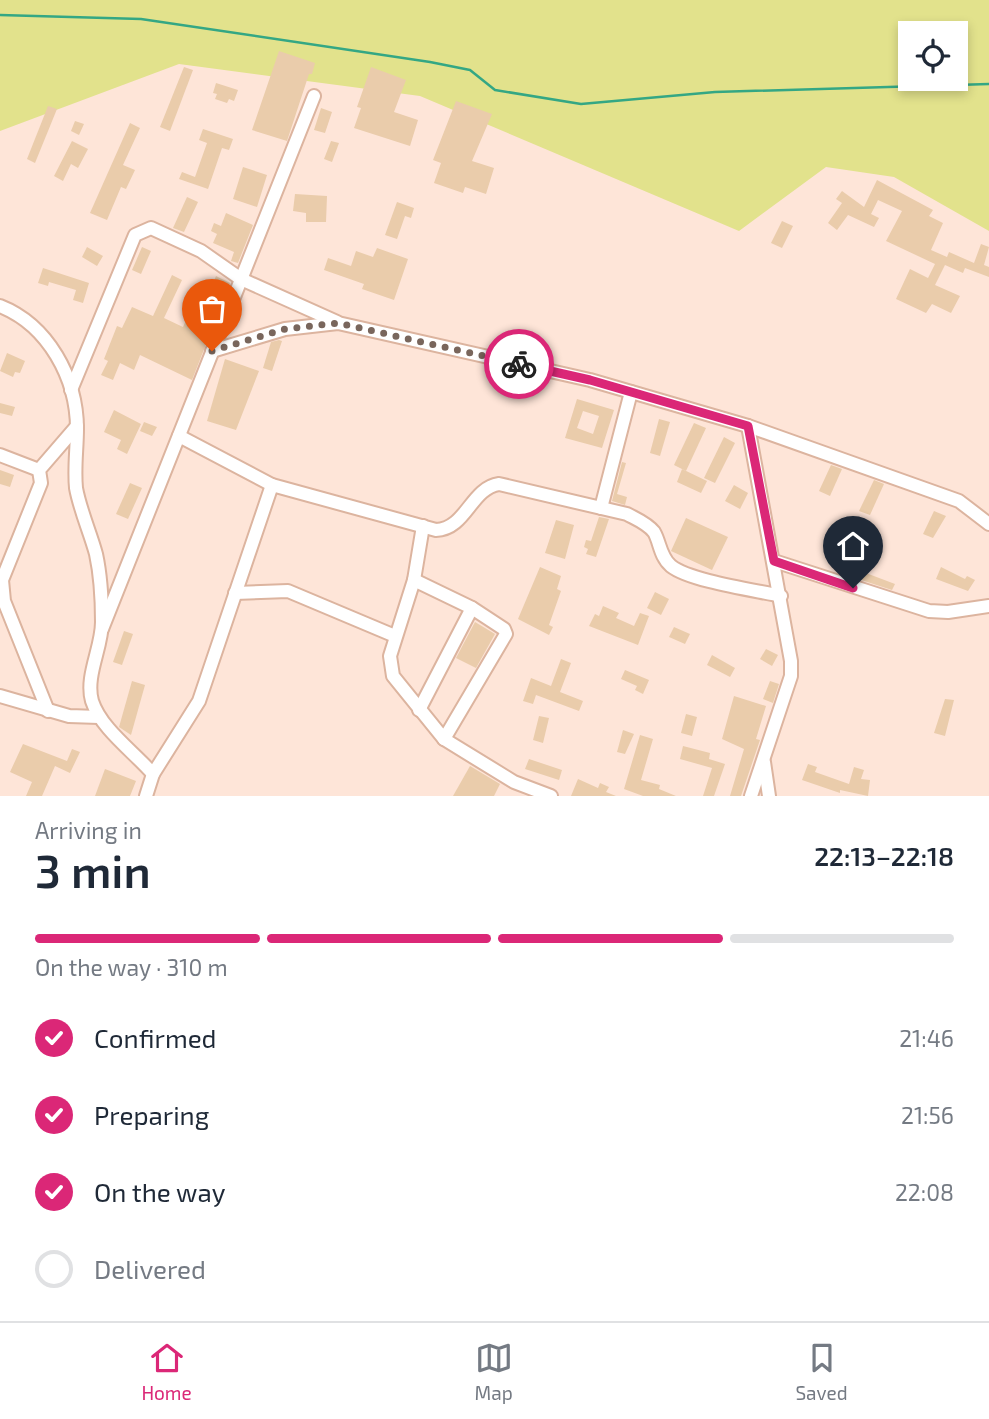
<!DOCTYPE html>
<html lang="en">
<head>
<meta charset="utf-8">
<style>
  body { margin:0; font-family:"Exo 2",sans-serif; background:#f6f6f7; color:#1f2937; height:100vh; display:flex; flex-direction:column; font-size:26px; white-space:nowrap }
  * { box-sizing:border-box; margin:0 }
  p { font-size:23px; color:#747a83 }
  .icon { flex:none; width:38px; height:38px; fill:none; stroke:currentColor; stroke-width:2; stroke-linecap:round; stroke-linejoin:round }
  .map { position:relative; height:796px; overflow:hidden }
  .sheet { display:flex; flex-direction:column; background:#fff; flex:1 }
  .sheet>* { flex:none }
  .tools { position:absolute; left:898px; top:21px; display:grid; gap:14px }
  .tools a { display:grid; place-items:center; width:70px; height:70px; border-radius:0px; background:#fff; box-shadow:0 4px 10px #0003; font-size:35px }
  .pin { position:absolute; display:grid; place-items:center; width:60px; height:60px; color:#fff; margin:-72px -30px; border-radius:50% 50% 50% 0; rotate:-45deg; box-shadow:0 0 7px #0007 }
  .pin .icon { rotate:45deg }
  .courier { position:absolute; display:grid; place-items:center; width:70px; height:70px; margin:-35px; border:5px solid #db2777; border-radius:50%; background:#fff; color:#222; box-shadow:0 2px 9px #0007 }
  .head em { font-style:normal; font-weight:600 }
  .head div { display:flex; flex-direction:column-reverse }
  .head { display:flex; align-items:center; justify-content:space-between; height:119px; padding:0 35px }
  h1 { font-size:46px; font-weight:600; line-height:52px }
  .bar { display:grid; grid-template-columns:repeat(4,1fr); gap:10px 7px; align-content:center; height:84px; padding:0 35px }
  .bar i { height:9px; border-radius:5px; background:#e0e1e3 }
  .bar .on { background:#db2777 }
  .bar p { grid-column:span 4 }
  ol { padding:0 35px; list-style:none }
  li { display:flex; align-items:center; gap:21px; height:77px }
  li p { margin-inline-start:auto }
  li .icon { padding:7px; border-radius:50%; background:#db2777; color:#fff; stroke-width:4 }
  li:last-child { color:#747a83 }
  li i { width:38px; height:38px; border:4px solid #e0e1e3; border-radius:50% }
  .tab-bar { display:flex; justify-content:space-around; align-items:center; height:98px; border-top:2px solid #e0e1e3; background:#fff; font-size:19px; color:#747a83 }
  .tab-bar a { display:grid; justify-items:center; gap:4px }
  .tab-bar .on { color:#db2777 }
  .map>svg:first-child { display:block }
  .green { fill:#e2e28c; fill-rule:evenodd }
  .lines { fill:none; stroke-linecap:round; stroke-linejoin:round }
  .stream { stroke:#34a784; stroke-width:2.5 }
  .building { fill:#eaccab; fill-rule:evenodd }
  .minor-casing { stroke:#dcb49f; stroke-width:16 }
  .minor { stroke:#fff; stroke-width:12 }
  .done { stroke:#79665c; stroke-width:7; stroke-dasharray:0 12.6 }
  .route { stroke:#db2777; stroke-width:9 }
</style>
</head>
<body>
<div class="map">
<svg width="989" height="796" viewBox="0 0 989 796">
  <rect width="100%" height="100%" fill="#fee5d8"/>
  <path class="green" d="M 0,0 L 989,0 L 989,231 L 894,177 L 826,167 L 739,231 L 420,96 L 179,64 L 0,131 ZM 910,33 L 956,33 L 956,79 L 910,79 Z"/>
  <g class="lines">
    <path class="stream" d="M 0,15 L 141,19 L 430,62 L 470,70 L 495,90 L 581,104 L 715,92 L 989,84"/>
  </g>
  <g class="building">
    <path d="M 279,51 L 315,63 L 312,74 L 309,74 L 287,141 L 252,130 Z"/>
    <path d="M 184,67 L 193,70 L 170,131 L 160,127 Z"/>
    <path d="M 371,67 L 406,80 L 394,112 L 418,120 L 410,146 L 354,128 L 361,108 L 357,107 Z"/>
    <path d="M 216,83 L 238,90 L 234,101 L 229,99 L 227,103 L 215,99 L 217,94 L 213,93 Z"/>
    <path d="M 456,101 L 492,114 L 472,161 L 494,168 L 486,194 L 465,187 L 463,193 L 434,183 L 441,163 L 433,160 Z"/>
    <path d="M 48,106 L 57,109 L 35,163 L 27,159 Z"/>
    <path d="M 321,108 L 332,112 L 325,133 L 314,130 Z"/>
    <path d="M 75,121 L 84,124 L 79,135 L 71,131 Z"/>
    <path d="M 130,123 L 140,128 L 123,165 L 135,170 L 126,189 L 121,187 L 107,220 L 90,213 Z"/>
    <path d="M 203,129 L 233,139 L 229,150 L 222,148 L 208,189 L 179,179 L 182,172 L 195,177 L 207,143 L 199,140 Z"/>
    <path d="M 72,141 L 88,149 L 78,168 L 71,164 L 63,181 L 54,176 Z"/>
    <path d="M 331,141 L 339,143 L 332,162 L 324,159 Z"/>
    <path d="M 243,167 L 267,175 L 257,207 L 233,199 Z"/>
    <path d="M 877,180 L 933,210 L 929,216 L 943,223 L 931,250 L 947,257 L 949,252 L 974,263 L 981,244 L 989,247 L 984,265 L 989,267 L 989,277 L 965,268 L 963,273 L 945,265 L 935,285 L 960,296 L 951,313 L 932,304 L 926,313 L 896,299 L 910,269 L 928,278 L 935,264 L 886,241 L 902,211 L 878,200 L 871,214 L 879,218 L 874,227 L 848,215 L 837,230 L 828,223 L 842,203 L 836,199 L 842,191 L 864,207 Z"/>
    <path d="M 295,194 L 327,196 L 326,222 L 306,222 L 306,213 L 293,211 Z"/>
    <path d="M 187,197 L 198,202 L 184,232 L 173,228 Z"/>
    <path d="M 397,202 L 414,208 L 411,218 L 405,216 L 397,239 L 385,235 Z"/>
    <path d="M 226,213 L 253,225 L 238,263 L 231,261 L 234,252 L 213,243 L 217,234 L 211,231 L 214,223 L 221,226 Z"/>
    <path d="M 782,221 L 793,226 L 782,248 L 771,243 Z"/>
    <path d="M 87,247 L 103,256 L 97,266 L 82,257 Z"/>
    <path d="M 142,247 L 151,251 L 141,274 L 132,270 Z"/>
    <path d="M 377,248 L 408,259 L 394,300 L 362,289 L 364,284 L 324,270 L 328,258 L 351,266 L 356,251 L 373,257 Z"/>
    <path d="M 43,268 L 89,283 L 83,303 L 73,300 L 76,290 L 49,282 L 48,286 L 38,283 Z"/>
    <path d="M 172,275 L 182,280 L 164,318 L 183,327 L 193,305 L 207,312 L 217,291 L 211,288 L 216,276 L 230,283 L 192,380 L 140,355 L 134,370 L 120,363 L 113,380 L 101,375 L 108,361 L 104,359 L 117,326 L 122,328 L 132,307 L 153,316 Z"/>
    <path d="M 279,340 L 282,341 L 272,371 L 263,368 L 271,342 Z"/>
    <path d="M 7,353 L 25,361 L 20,373 L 15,372 L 13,377 L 0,371 Z"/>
    <path d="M 225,359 L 259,371 L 236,430 L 207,421 Z"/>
    <path d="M 577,399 L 614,410 L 602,448 L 565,438 ZM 583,411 L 599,416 L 593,434 L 577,428 Z"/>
    <path d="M 0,403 L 15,407 L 12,416 L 0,413 Z"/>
    <path d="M 114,410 L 141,424 L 127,454 L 117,449 L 121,440 L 104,432 Z"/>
    <path d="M 659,419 L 670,422 L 660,456 L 650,453 Z"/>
    <path d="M 144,422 L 157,427 L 152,436 L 140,431 Z"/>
    <path d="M 694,423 L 706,428 L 686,471 L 674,465 Z"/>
    <path d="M 724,437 L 735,443 L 715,483 L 704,478 Z"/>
    <path d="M 622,462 L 626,463 L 617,494 L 627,497 L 625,505 L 612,501 Z"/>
    <path d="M 831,465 L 842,469 L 830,496 L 819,491 Z"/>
    <path d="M 682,469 L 707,481 L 701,493 L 677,482 Z"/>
    <path d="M 0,470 L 14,475 L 10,487 L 0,484 Z"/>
    <path d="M 874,480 L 884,484 L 870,515 L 859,511 Z"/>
    <path d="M 130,483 L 142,488 L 128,519 L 116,514 Z"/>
    <path d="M 734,485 L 748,493 L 740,509 L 725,501 Z"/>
    <path d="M 934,511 L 946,516 L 933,538 L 923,534 Z"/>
    <path d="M 599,517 L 609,519 L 596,557 L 586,554 L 588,549 L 584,547 L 586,540 L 591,541 Z"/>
    <path d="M 686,518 L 728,537 L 712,570 L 671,551 Z"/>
    <path d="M 556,520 L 574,525 L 565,559 L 545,553 Z"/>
    <path d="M 540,567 L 561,576 L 557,589 L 561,591 L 549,625 L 553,627 L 549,635 L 518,619 Z"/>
    <path d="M 941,567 L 965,579 L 967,576 L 975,580 L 968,591 L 936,579 Z"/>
    <path d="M 858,570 L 895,584 L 892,590 L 855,578 Z"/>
    <path d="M 655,592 L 669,599 L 661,615 L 647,608 Z"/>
    <path d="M 603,606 L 619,613 L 616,618 L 634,626 L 640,613 L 649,616 L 638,645 L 589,626 L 595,614 L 599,616 Z"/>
    <path d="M 475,622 L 495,634 L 476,668 L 456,658 Z"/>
    <path d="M 674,627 L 690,634 L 685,644 L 669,637 Z"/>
    <path d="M 124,631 L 133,634 L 122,665 L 113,662 Z"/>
    <path d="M 766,649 L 778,655 L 772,666 L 760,659 Z"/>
    <path d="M 712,655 L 735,668 L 730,677 L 707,665 Z"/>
    <path d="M 561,659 L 571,663 L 560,692 L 583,701 L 579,711 L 536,695 L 533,704 L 523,701 L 531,678 L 551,686 Z"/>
    <path d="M 625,670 L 649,680 L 643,694 L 635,690 L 637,686 L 621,679 Z"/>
    <path d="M 132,681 L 145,685 L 131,735 L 119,727 Z"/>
    <path d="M 770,681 L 779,684 L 773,703 L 763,699 Z"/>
    <path d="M 734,696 L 766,706 L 756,739 L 760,740 L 741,796 L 730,796 L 744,749 L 722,739 Z"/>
    <path d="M 945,699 L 954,700 L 945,736 L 934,733 Z"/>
    <path d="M 686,714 L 697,717 L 692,736 L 681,733 Z"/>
    <path d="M 539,716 L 549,718 L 543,743 L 533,740 Z"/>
    <path d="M 623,730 L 634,734 L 625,754 L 617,752 Z"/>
    <path d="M 640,735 L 653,739 L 641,780 L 660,785 L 659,789 L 676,796 L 643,796 L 624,789 Z"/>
    <path d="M 23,744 L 67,761 L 72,749 L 80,752 L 70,773 L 55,766 L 42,796 L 26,796 L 32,782 L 10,772 Z"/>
    <path d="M 683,746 L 710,753 L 709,759 L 725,764 L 714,796 L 703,796 L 712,768 L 680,759 Z"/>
    <path d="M 529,759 L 562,770 L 559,780 L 525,769 Z"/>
    <path d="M 808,764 L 817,767 L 815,772 L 849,784 L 854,767 L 864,770 L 861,779 L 870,780 L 868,796 L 840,790 L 840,793 L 802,780 Z"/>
    <path d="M 470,766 L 500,784 L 494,796 L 453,796 Z"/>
    <path d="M 105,769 L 136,781 L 130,796 L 95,796 Z"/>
    <path d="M 578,779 L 598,788 L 600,783 L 609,787 L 606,792 L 616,796 L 571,796 Z"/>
  </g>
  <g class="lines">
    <defs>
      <g id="minor">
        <path d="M 0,306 C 48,325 77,378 77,429 C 77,448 74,468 76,488 C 80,510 90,532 96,554 C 101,577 102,599 102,622 C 102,648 85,676 92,701 C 101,729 134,752 153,774"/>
        <path d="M 212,351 L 285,329 L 338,323 L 590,380 L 748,426 L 959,501 L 989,524"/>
        <path d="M 71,390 L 135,235 L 151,228 L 201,251 L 241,279 L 337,322"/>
        <path d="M 748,426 L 791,661 L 791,676 L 751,796"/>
        <path d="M 179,436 L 272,485 L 436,530 C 466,529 471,488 499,484 L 627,514 C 636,519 647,523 654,532 C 660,542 660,557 671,566 C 690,581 754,590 781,596"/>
        <path d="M 0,455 L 39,470"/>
        <path d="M 601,508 L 631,392"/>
        <path d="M 423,526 L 414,580 L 390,656 L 393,676 L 444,739 L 514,782 L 551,796"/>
        <path d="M 774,561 L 929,611 L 948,612 L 989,606"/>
        <path d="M 414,580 L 472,608 L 504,629 L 506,634 L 444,739"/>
        <path d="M 235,593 L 288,591 L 395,636"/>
        <path d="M 102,629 L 314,96"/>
        <path d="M 0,696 L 69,716 L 99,717"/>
        <path d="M 419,710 L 472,608"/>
        <path d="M 48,711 L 4,601 L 2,580 L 41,483 L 39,470 L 77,426"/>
        <path d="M 764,762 L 769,796"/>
        <path d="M 146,796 L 153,774 L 199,701 L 272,485"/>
      </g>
    </defs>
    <use href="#minor" class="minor-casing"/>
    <use href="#minor" class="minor"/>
  </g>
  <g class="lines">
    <path class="done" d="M 212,351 L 285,329 L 338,323 L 519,364"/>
    <path class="route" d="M 519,364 L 590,380 L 748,426 L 774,561 L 853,588"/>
  </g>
</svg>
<div class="tools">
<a><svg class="icon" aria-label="locate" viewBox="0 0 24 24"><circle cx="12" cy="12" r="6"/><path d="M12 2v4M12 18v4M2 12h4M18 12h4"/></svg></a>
</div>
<div class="pin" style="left:212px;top:351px;background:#ea580c"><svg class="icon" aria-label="bag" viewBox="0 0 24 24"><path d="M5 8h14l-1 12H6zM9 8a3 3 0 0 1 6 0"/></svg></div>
<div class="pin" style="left:853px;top:588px;background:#1f2937"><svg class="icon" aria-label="home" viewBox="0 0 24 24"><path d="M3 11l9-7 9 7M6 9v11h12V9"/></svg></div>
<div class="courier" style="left:519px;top:364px"><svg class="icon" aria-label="bike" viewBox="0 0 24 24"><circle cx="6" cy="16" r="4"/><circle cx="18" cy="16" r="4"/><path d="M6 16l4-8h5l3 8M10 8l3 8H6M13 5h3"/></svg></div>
</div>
<section class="sheet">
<div class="head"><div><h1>3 min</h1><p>Arriving in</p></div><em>22:13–22:18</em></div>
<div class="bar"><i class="on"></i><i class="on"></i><i class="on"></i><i></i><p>On the way · 310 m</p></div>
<ol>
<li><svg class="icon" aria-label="check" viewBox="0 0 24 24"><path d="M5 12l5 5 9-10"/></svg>Confirmed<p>21:46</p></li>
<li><svg class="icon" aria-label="check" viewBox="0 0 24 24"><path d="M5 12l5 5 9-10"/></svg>Preparing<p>21:56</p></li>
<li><svg class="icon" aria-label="check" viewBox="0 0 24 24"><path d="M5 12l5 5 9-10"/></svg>On the way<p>22:08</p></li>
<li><i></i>Delivered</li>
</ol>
</section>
<nav class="tab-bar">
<a class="on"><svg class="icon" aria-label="home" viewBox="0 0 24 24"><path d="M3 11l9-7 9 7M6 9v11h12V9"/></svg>Home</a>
<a><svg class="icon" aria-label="map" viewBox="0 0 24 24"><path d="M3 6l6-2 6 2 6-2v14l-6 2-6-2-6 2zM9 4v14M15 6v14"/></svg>Map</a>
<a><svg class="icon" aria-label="saved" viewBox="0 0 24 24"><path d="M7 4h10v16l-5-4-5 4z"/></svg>Saved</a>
</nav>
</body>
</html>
